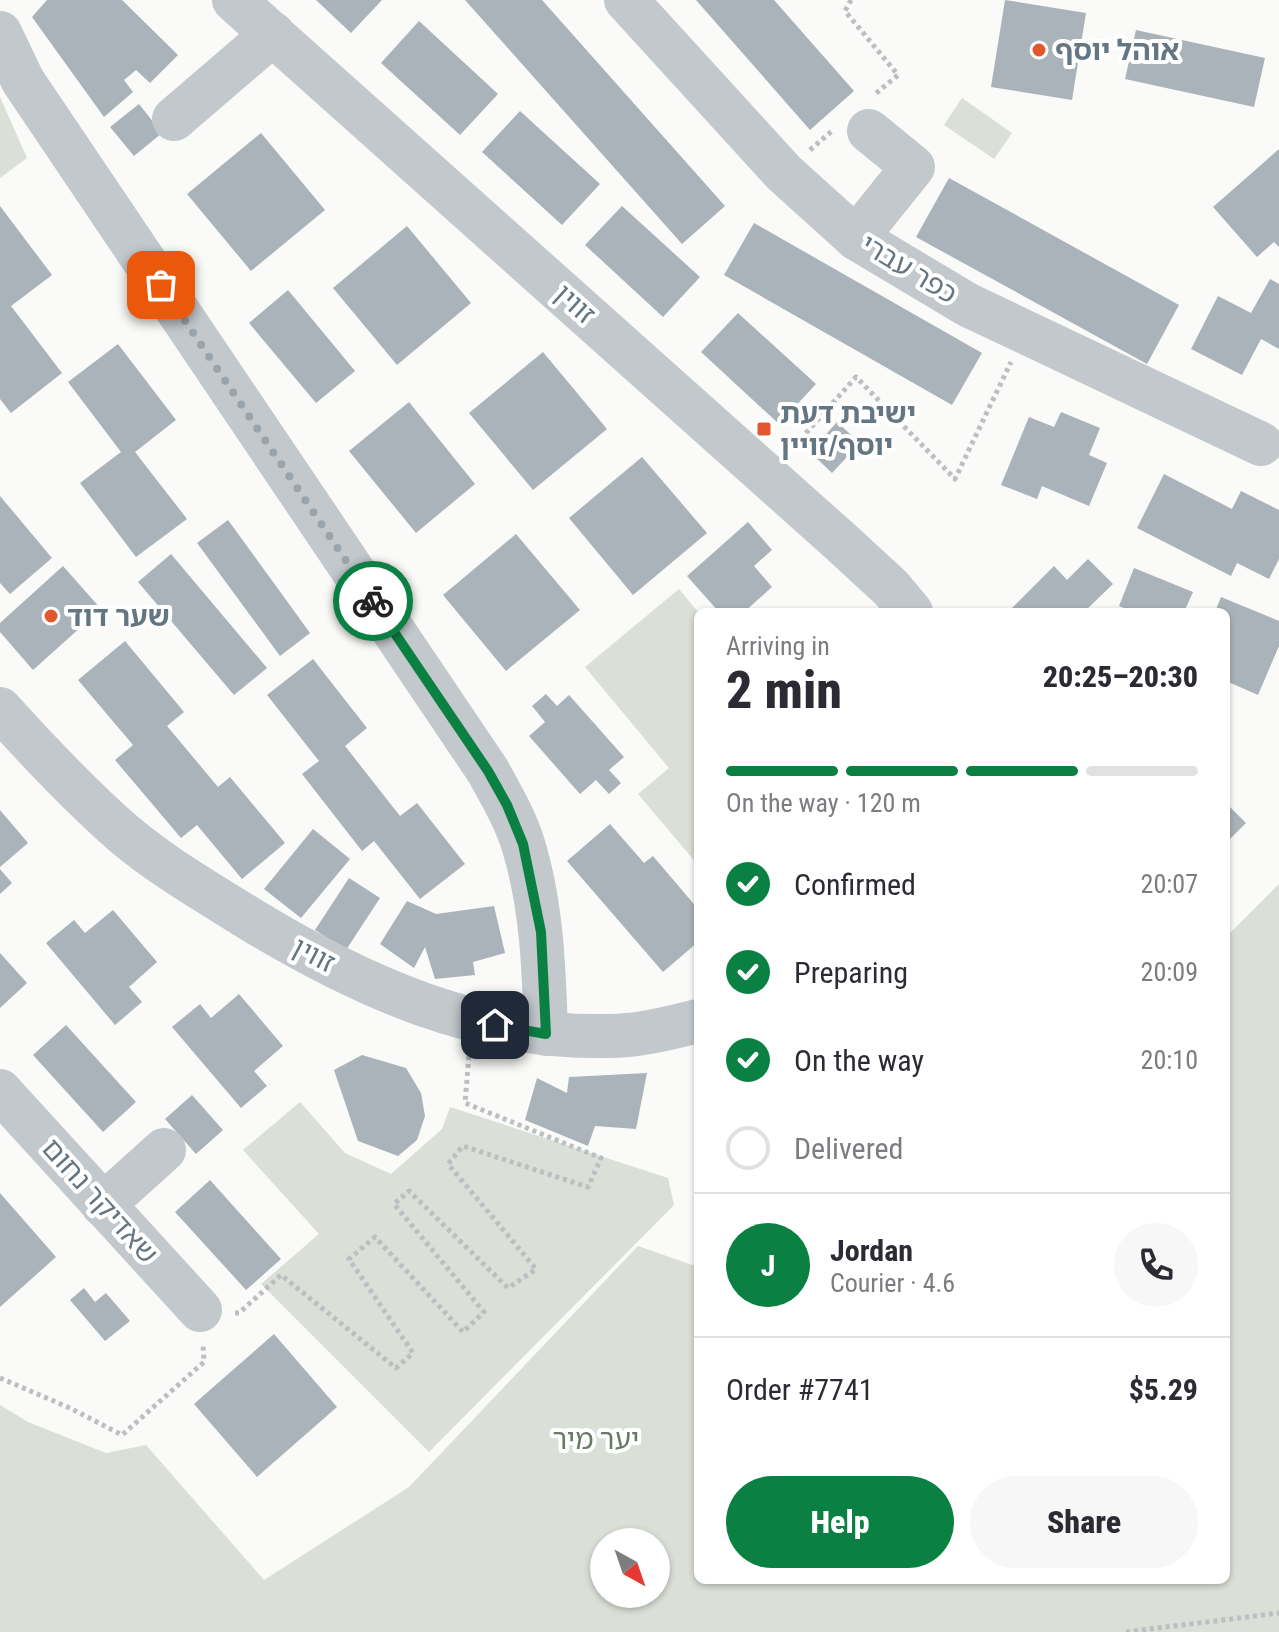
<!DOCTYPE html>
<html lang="en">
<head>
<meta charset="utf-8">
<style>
  body { margin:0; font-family:"Roboto Condensed","Noto Sans Hebrew",sans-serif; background:#f7f7f7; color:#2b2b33; height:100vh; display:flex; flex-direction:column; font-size:30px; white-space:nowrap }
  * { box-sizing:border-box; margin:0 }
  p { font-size:26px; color:#7c7c81 }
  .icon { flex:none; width:44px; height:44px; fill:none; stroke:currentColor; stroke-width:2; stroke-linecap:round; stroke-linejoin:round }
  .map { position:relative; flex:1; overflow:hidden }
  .drawer { position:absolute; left:694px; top:608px; width:536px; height:976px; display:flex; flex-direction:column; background:#fff; border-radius:12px; box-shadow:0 2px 6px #0004 }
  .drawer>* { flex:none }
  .needle { width:52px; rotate:140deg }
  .buttons { position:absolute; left:590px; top:1528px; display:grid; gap:16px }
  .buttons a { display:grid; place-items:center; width:80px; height:80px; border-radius:50%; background:#fff; box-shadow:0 2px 6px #0004; font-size:40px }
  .pin { position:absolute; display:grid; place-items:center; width:68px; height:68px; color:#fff; margin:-34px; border-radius:16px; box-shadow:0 4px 12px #0006 }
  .courier { position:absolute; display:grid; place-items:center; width:80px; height:80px; margin:-40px; border:6px solid #0b8043; border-radius:50%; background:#fff; color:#222; box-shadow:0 2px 10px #0007 }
  .summary em { font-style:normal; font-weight:800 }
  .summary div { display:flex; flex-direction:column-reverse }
  .summary { display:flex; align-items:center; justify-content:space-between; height:136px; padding:0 32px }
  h1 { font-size:52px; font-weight:800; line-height:60px }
  .bar { display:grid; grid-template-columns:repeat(4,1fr); gap:12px 8px; align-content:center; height:96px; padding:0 32px }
  .bar i { height:10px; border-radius:6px; background:#e1e1e2 }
  .bar .current { background:#0b8043 }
  .bar p { grid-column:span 4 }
  .line { display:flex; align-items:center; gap:20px; padding:0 32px; border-top:2px solid #e1e1e2 }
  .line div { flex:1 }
  .round { display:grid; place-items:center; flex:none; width:84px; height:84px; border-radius:42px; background:#f7f7f7 }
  ol { padding:0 32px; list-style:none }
  li { display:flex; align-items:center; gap:24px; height:88px }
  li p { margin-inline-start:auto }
  li .icon { padding:8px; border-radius:50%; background:#0b8043; color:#fff; stroke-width:4 }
  li:last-child { color:#7c7c81 }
  li i { width:44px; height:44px; border:4px solid #e1e1e2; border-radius:50% }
  .action { display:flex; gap:16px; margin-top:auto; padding:16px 32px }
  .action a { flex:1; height:92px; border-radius:48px; background:#0b8043; color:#fff; font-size:32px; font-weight:800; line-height:92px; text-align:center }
  .action a+a { background:#f7f7f7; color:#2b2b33 }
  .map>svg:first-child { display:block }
  .green { fill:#dadfd7; fill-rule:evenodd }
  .building { fill:#aab3b9 }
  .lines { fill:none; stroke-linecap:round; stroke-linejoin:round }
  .path { stroke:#bbbfc2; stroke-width:5; stroke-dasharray:4 4; stroke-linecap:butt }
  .minor { stroke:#c3c8cc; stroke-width:44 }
  .done { stroke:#99a4ac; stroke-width:8; stroke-dasharray:0 14.4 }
  .route { stroke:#0b8043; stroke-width:10 }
  .poi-dot { fill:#e4572e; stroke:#fff; stroke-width:3 }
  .labels { text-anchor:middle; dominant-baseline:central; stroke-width:8; stroke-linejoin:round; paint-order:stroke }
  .poi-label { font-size:28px; font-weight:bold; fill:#657683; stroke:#fff; text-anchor:start }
  .street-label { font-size:28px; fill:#657683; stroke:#fff }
  .park-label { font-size:28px; fill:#687a64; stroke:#fff }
</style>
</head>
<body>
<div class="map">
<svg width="1279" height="1632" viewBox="0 0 1279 1632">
  <rect width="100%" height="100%" fill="#fafaf8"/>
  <g class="green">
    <path d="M 0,97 L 27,158 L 0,178 Z"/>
    <path d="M 962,98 L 1012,133 L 994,159 L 944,125 Z"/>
    <path d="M 679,589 L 698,612 L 698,865 L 638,794 L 669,768 L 585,667 Z"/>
    <path d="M 1279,884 L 1279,1632 L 0,1632 L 0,1405 L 28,1422 L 106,1453 L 146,1445 L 264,1580 L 409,1487 L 638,1246 L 698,1267 L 698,1580 L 1226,1580 L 1226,937 ZM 604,1542 L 656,1542 L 656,1594 L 604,1594 Z"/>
    <path d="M 300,1102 L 345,1153 L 391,1174 L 442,1129 L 450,1107 L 668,1178 L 674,1205 L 429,1452 L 261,1284 L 319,1234 L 243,1150 Z"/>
  </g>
  <g class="building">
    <path d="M 47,0 L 122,0 L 178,55 L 150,83 L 136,70 L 124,80 L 133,92 L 104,117 L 32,17 Z"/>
    <path d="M 316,0 L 382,0 L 351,33 Z"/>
    <path d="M 465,0 L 542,0 L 725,206 L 682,244 Z"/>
    <path d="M 696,0 L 774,0 L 854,91 L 810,130 Z"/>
    <path d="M 1005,0 L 1086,13 L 1072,100 L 991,87 Z"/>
    <path d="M 419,21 L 498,94 L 460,135 L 381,63 Z"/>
    <path d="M 1136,30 L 1265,58 L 1254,107 L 1125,79 Z"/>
    <path d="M 139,104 L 162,133 L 134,156 L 110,127 Z"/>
    <path d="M 520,111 L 600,184 L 562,225 L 482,152 Z"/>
    <path d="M 261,133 L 325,210 L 251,271 L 187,194 Z"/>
    <path d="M 1279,149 L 1279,247 L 1274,242 L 1257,257 L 1213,207 Z"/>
    <path d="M 949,178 L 1179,305 L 1147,364 L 916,237 Z"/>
    <path d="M 0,206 L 52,275 L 11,306 L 62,373 L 11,413 L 0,399 Z"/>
    <path d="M 622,206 L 700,277 L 663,317 L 585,245 Z"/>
    <path d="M 754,223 L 982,353 L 952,405 L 724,275 Z"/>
    <path d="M 407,226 L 471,303 L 397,365 L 333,288 Z"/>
    <path d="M 1270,279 L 1279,284 L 1279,349 L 1261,339 L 1242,375 L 1191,349 L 1218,296 L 1251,313 Z"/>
    <path d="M 288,290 L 355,371 L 316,403 L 249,323 Z"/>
    <path d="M 738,313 L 816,384 L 779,424 L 701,352 Z"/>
    <path d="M 118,344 L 176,420 L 135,452 L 187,519 L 136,557 L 80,483 L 121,452 L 68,382 Z"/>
    <path d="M 543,352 L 607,429 L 533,490 L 469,413 Z"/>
    <path d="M 409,402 L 475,484 L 416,533 L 349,451 Z"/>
    <path d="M 1061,412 L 1100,428 L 1089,455 L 1107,463 L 1089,506 L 1042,486 L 1037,499 L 1001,485 L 1029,417 L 1054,427 Z"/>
    <path d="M 837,422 L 860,443 L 832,473 L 810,452 Z"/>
    <path d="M 642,457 L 707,533 L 633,595 L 569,518 Z"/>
    <path d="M 1164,474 L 1232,509 L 1241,491 L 1279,510 L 1279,559 L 1269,579 L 1237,563 L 1231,576 L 1137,528 Z"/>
    <path d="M 0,496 L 52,558 L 10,594 L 0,583 Z"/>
    <path d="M 228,520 L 310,633 L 280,656 L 197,543 Z"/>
    <path d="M 748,522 L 772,550 L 754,566 L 772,587 L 744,612 L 719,612 L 687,576 Z"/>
    <path d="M 516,534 L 580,610 L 506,671 L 443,595 Z"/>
    <path d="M 171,554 L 267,668 L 234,695 L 138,582 Z"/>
    <path d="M 1088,559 L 1113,584 L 1084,612 L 1016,612 L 1012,608 L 1054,566 L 1067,580 Z"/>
    <path d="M 63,566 L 101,609 L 33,670 L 0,632 L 0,623 Z"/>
    <path d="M 1134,568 L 1193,592 L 1184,612 L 1133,612 L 1119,606 Z"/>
    <path d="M 1221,597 L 1279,621 L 1279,646 L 1258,695 L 1226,681 L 1226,612 L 1215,612 Z"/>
    <path d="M 125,641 L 184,712 L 167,726 L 218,787 L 230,777 L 285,843 L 242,879 L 197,825 L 181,838 L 115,760 L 133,745 L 78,680 Z"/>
    <path d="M 313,659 L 367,728 L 345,746 L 400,816 L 417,803 L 465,864 L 420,899 L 374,841 L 362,851 L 302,774 L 319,761 L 267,695 Z"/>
    <path d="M 546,694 L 557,706 L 569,695 L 624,757 L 609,770 L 621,783 L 609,794 L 596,780 L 580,794 L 529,736 L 545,722 L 532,706 Z"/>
    <path d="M 1226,803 L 1246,823 L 1226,843 Z"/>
    <path d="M 0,810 L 28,843 L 0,867 Z"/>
    <path d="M 610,824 L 644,863 L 653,856 L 698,909 L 698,942 L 663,972 L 567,861 Z"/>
    <path d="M 313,829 L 350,859 L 301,918 L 264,889 Z"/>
    <path d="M 0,869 L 12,883 L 0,894 Z"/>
    <path d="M 349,878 L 380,898 L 346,950 L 315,930 Z"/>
    <path d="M 407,901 L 436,914 L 494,906 L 505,953 L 473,962 L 475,975 L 435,979 L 425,947 L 414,968 L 380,944 Z"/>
    <path d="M 113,910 L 157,962 L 129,987 L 142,1002 L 115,1025 L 46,943 L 74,920 L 85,933 Z"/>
    <path d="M 0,953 L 27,983 L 0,1008 Z"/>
    <path d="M 239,994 L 283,1046 L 254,1071 L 267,1086 L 241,1108 L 172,1027 L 200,1004 L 211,1018 Z"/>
    <path d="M 66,1025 L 136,1102 L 103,1132 L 33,1055 Z"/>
    <path d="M 362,1055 L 406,1068 L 421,1093 L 425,1116 L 417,1140 L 398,1156 L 358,1141 L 334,1070 Z"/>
    <path d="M 647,1073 L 636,1129 L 595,1126 L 588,1146 L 525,1120 L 537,1078 L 567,1093 L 569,1077 Z"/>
    <path d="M 192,1095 L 223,1130 L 196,1154 L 165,1119 Z"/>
    <path d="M 210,1180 L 281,1259 L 246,1290 L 175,1212 Z"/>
    <path d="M 0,1193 L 56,1257 L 0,1307 Z"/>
    <path d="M 84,1288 L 95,1302 L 106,1293 L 130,1321 L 105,1341 L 70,1300 Z"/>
    <path d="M 274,1334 L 337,1407 L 257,1477 L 194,1404 Z"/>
  </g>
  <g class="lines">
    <g class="path">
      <path d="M 851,0 L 845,11 L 898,75 L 874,95"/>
      <path d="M 810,150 L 833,130"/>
      <path d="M 790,451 L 856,377 L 955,479 L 1011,362"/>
      <path d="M 235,1313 L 239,1313 L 281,1275 L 396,1368 L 413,1353 L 349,1259 L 375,1237 L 463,1332 L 484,1312 L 394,1204 L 409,1191 L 508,1288 L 536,1269 L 448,1164 L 463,1146 L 588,1187 L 601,1158 L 465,1103 L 469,1055"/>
      <path d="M 0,1378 L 70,1408 L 122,1435 L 204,1362 L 203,1344"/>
      <path d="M 1126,1632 L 1279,1613"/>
    </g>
    <g class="minor">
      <path d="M 234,0 L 841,542 L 891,588 L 911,612"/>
      <path d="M 626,0 L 784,173 L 856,238 L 968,305 L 1261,444"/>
      <path d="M 0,33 L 23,81 L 488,771 C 501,795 515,818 523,844 C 542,905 544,970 546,1034"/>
      <path d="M 174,119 L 273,34"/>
      <path d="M 856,238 L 913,167 L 869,131"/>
      <path d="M 0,709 C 39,752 80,796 124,834 C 163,867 207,892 250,919 C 360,986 477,1039 608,1036 C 639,1036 669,1028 698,1021"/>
      <path d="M 0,1091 L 200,1310"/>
      <path d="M 103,1205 L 164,1150"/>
    </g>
  </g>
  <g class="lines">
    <path class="done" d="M 161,285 L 373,601"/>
    <path class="route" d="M 373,601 L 488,771 L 507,805 L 523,844 L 541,932 L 546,1034 L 495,1025"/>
  </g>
  <g class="poi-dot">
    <circle cx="1039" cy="50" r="8"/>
    <rect x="756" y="421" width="16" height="16" rx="4"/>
    <circle cx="51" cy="616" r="8"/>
  </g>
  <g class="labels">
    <g class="poi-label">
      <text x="1055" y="50">אוהל יוסף</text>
      <text x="780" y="413">ישיבת דעת<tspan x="780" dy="32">יוסף/זויין</tspan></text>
      <text x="67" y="616">שער דוד</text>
    </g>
    <g class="street-label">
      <text transform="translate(909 269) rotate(31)">כפר עברי</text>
      <text transform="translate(575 304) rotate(42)">זווין</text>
      <text transform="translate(314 955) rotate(28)">זווין</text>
      <text transform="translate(100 1201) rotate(48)">שאדיקר נחום</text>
    </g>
    <g class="park-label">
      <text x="596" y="1439">יער מיר</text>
    </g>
  </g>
</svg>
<div class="buttons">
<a><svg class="needle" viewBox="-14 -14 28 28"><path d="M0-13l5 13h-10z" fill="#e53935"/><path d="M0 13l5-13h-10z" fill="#7c7c81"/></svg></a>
</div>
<div class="pin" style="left:161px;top:285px;background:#ea580c"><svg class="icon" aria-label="bag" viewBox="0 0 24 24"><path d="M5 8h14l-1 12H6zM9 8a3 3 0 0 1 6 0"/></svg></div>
<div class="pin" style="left:495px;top:1025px;background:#1f2937"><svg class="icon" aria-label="home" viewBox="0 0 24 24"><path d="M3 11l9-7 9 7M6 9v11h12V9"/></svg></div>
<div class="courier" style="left:373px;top:601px"><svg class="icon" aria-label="bike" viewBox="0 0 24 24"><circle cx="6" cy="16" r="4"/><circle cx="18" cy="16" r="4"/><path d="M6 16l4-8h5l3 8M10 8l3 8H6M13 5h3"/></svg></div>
<section class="drawer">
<div class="summary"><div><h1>2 min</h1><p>Arriving in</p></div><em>20:25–20:30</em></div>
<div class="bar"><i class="current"></i><i class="current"></i><i class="current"></i><i></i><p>On the way · 120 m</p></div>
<ol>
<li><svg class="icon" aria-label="check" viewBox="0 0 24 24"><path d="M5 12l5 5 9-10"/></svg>Confirmed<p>20:07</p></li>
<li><svg class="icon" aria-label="check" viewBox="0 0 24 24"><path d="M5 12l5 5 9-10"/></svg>Preparing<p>20:09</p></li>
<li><svg class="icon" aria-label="check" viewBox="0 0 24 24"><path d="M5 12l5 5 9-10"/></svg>On the way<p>20:10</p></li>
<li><i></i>Delivered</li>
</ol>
<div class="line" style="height:144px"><b class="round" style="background:#0b8043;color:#fff">J</b><div><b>Jordan</b><p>Courier · 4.6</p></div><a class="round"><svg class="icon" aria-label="phone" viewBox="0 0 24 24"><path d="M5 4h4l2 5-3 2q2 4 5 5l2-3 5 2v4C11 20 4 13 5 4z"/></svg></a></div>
<div class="line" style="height:104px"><div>Order #7741</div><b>$5.29</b></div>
<div class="action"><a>Help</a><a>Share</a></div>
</section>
</div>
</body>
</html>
